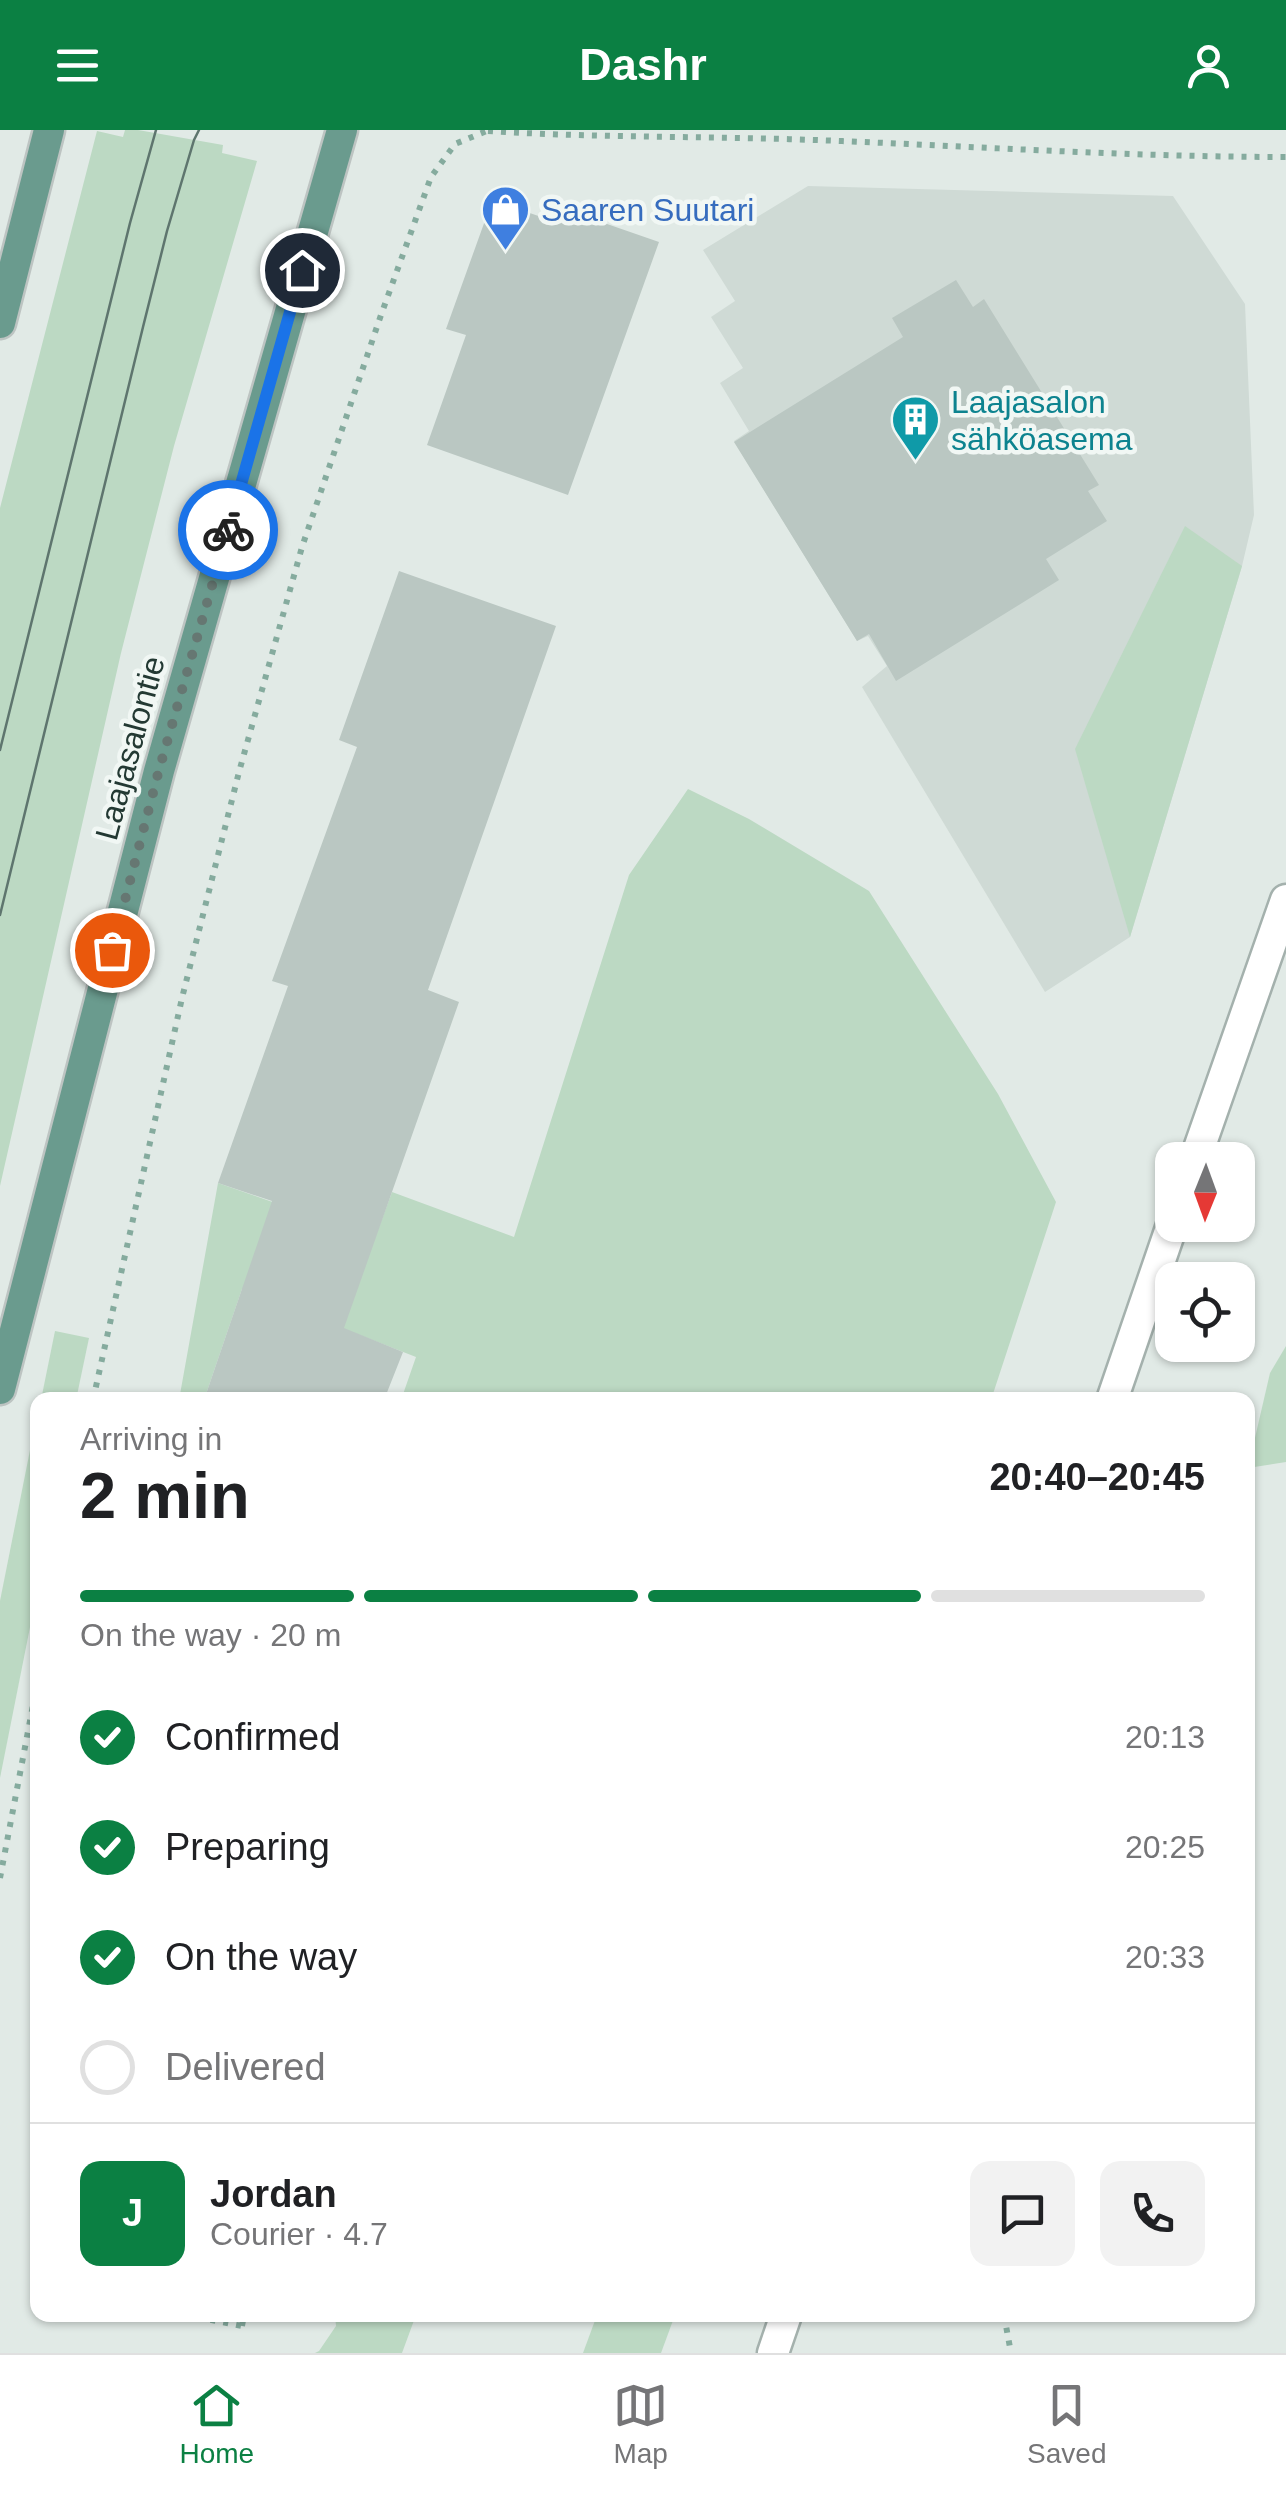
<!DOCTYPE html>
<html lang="en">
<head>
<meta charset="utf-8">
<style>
  body { margin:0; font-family:Arial,sans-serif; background:#f2f2f2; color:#202124; height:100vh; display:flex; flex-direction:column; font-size:38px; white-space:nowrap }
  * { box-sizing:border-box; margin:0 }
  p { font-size:32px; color:#757577 }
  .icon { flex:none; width:55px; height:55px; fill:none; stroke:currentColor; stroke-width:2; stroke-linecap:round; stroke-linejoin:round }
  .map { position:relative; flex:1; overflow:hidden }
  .drawer { position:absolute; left:30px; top:1262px; width:1225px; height:930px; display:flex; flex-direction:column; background:#fff; border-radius:20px; box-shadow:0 2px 8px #0004 }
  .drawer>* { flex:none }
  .needle { width:65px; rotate:181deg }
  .tools { position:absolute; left:1155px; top:1012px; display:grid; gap:20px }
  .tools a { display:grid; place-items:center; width:100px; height:100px; border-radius:20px; background:#fff; box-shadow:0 2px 8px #0004; font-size:50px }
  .pin { position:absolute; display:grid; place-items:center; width:85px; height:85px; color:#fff; margin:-42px; border:5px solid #fff; border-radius:50%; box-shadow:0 2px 10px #0007 }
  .courier { position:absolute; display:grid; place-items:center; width:100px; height:100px; margin:-50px; border:8px solid #1a73e8; border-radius:50%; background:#fff; color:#222; box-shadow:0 2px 12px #0007 }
  .head em { font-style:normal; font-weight:700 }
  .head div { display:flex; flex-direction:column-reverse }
  .head { display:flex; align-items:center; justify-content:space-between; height:170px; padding:0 50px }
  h1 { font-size:65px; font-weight:700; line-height:75px }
  .bar { display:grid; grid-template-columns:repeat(4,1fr); gap:15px 10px; align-content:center; height:120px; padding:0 50px }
  .bar i { height:12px; border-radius:8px; background:#e0e0e0 }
  .bar .current { background:#0b8043 }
  .bar p { grid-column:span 4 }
  .line { display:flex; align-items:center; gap:25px; padding:0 50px; border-top:2px solid #e0e0e0 }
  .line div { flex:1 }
  .round { display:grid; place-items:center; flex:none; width:105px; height:105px; border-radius:20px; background:#f2f2f2 }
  ol { padding:0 50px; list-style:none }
  li { display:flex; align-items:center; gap:30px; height:110px }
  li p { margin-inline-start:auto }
  li .icon { padding:10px; border-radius:50%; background:#0b8043; color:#fff; stroke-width:4 }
  li:last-child { color:#757577 }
  li i { width:55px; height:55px; border:5px solid #e0e0e0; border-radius:50% }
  header { display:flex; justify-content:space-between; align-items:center; height:130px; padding:0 50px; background:#0b8043; color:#fff; font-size:45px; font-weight:700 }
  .dock { display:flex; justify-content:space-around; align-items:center; height:140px; border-top:2px solid #e0e0e0; background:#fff; font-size:28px; color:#757577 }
  .dock a { display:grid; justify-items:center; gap:5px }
  .dock .current { color:#0b8043 }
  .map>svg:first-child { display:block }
  .built { fill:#cfdad5 }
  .green { fill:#bcd9c3 }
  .building { fill:#bac7c2 }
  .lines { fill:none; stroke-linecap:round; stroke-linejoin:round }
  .minor-casing { stroke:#a4b1ad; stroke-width:35 }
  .primary-casing { stroke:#bdc4c2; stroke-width:35 }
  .path { stroke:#85ab9e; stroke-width:6; stroke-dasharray:5 8; stroke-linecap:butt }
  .minor { stroke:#fff; stroke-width:30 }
  .primary { stroke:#6a9b8e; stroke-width:30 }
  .tram { stroke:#5e756e; stroke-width:2.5 }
  .done { stroke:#667772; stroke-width:10; stroke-dasharray:0 18 }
  .route { stroke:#1a73e8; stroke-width:12 }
  .labels { text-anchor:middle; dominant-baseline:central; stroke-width:9; stroke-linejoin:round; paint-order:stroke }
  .shop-label { font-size:32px; fill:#366cbe; stroke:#f1f7f4; text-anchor:start }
  .culture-label { font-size:32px; fill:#0d838f; stroke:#f1f7f4; text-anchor:start }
  .street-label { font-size:32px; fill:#233933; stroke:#f1f7f4 }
</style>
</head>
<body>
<header><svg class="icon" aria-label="menu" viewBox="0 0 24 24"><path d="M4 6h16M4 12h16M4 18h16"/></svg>Dashr<svg class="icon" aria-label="person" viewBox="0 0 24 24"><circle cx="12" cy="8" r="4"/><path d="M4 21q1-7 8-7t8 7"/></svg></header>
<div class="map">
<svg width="1286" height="2223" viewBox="0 0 1286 2223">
  <rect width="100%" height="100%" fill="#e1eae6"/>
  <path class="built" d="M 808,56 L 1173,66 L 1245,174 L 1254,385 L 1242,436 L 1130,807 L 1045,862 L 862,557 L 887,536 L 868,506 L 857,511 L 734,311 L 749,301 L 720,253 L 743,238 L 711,187 L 735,171 L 703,120 Z"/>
  <g class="green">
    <path d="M 125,0 L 138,0 L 223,15 L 222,23 L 257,31 L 174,316 L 121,523 L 0,1056 L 0,378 L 97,1 L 123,7 Z"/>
    <path d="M 1185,396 L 1242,436 L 1130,807 L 1075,619 Z"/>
    <path d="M 688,659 L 749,689 L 869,761 L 998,964 L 1056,1072 L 991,1270 L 401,1270 L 416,1227 L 242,1159 L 204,1270 L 179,1270 L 218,1053 L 375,1108 L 392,1062 L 514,1107 L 629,745 Z"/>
    <path d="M 55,1201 L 89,1208 L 76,1270 L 41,1270 Z"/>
    <path d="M 1286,1216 L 1286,1332 L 1248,1338 L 1270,1243 Z"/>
    <path d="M 37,1285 L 37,1462 L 0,1648 L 0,1471 Z"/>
    <path d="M 335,2185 L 416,2185 L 402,2223 L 315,2223 L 319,2221 L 336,2196 Z"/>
    <path d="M 597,2185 L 675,2185 L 661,2223 L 583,2223 Z"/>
  </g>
  <g class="building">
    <path d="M 558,77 L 659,112 L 568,365 L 427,315 L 466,205 L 446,199 L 487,85 L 516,96 L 521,80 L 553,91 Z"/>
    <path d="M 956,150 L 973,177 L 984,169 L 1099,355 L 1088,361 L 1107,391 L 1046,429 L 1059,450 L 896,551 L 869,504 L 857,511 L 734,312 L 903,207 L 892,188 Z"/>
    <path d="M 399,441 L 556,496 L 428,860 L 459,872 L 344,1198 L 403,1222 L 384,1270 L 204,1270 L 272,1071 L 218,1053 L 288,856 L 272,851 L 357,617 L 339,610 Z"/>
  </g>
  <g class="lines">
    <defs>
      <g id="minor">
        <path d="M 1195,1030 L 1286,770"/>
        <path d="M 1112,1270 L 1172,1095"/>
        <path d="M 773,2223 L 786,2185"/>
      </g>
      <g id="primary">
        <path d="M 0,193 L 49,0"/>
        <path d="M 0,1259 L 159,641 L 342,0"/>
      </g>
    </defs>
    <use href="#minor" class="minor-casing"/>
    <use href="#primary" class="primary-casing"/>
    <g class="path">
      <path d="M 488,1 C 597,8 706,6 815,10 C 972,16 1129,27 1286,27"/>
      <path d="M 93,1270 L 182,868 L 239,642 L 302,417 L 381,185 L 431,47 L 455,14 L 489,0"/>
      <path d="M 0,1748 L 38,1549"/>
      <path d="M 185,2185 L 242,2196"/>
      <path d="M 1004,2185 L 1011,2223"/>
      <path d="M 242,2196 L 244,2185"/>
    </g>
    <use href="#minor" class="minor"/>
    <use href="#primary" class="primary"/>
    <g class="tram">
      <path d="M 0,620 L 130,93 L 156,0"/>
      <path d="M 0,785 L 143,197 L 167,101 L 194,10 L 199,0"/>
    </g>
  </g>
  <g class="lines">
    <path class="done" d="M 112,820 L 159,640 L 228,400"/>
    <path class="route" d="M 228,400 L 302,140"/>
  </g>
  <defs>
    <symbol id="shop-pin" viewBox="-11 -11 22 30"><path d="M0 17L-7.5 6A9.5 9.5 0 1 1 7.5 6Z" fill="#3f7fe0" stroke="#f1f7f4"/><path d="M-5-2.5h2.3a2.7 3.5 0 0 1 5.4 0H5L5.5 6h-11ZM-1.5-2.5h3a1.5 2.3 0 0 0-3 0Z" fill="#fff"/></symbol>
    <symbol id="building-pin" viewBox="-11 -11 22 30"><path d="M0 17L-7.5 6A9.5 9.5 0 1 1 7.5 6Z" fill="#0f9aa8" stroke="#f1f7f4"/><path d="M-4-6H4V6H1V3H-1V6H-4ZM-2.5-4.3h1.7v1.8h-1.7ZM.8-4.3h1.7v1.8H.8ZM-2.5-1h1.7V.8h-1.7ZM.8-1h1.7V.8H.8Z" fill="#fff"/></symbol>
  </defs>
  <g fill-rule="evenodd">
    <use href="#shop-pin" x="478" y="52" width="55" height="75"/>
    <use href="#building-pin" x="888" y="262" width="55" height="75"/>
  </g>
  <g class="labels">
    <g class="shop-label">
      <text x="541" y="80">Saaren Suutari</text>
    </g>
    <g class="culture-label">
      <text x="951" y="272">Laajasalon<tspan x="951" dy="37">sähköasema</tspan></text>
    </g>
    <g class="street-label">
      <text transform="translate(130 618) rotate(-75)">Laajasalontie</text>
    </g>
  </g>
</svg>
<div class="tools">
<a><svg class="needle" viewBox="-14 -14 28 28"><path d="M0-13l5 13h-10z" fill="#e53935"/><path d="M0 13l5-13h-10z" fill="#757577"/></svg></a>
<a><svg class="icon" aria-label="locate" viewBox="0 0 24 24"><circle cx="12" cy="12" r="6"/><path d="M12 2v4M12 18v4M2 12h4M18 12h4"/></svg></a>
</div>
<div class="pin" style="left:112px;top:820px;background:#ea580c"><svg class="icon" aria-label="bag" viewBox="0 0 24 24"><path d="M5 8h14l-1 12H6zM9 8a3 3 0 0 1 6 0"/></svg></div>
<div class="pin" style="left:302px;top:140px;background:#1f2937"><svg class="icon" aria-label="home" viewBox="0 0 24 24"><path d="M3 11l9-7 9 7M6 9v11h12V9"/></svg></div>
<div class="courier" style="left:228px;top:400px"><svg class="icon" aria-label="bike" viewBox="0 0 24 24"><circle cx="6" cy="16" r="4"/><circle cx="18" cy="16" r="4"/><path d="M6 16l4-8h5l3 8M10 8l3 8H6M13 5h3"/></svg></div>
<section class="drawer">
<div class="head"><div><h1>2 min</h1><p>Arriving in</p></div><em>20:40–20:45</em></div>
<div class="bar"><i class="current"></i><i class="current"></i><i class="current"></i><i></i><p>On the way · 20 m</p></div>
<ol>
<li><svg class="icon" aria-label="check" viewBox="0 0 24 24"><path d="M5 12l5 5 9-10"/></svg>Confirmed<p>20:13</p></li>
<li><svg class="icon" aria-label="check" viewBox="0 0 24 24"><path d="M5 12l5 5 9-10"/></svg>Preparing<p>20:25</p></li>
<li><svg class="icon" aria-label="check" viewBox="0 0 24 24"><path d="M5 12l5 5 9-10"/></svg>On the way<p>20:33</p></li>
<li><i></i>Delivered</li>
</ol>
<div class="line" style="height:180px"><b class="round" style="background:#0b8043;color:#fff">J</b><div><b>Jordan</b><p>Courier · 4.7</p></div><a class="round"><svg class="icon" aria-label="chat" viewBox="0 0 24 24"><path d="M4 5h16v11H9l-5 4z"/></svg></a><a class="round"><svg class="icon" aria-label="phone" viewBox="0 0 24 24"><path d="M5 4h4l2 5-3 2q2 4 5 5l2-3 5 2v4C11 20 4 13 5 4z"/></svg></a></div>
</section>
</div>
<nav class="dock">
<a class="current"><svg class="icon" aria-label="home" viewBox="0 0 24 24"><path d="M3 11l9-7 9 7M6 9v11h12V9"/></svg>Home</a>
<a><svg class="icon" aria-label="map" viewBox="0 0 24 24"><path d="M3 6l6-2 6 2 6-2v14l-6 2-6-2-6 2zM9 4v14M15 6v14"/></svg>Map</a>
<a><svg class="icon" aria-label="saved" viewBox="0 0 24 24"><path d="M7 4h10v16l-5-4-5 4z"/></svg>Saved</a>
</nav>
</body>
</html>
